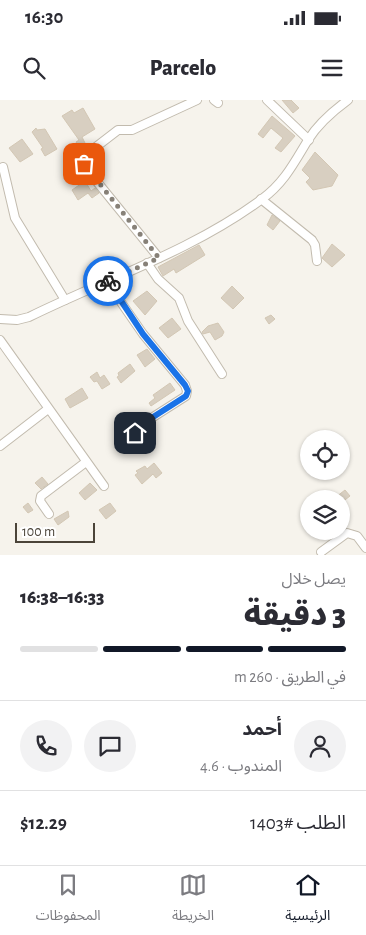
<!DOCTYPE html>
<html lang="ar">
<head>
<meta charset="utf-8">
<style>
  body { margin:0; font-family:"Alegreya Sans","Noto Sans Arabic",sans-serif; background:#f2f2f3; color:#2b2b33; direction:rtl; height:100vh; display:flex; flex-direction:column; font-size:19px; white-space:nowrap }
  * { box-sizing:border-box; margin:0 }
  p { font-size:16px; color:#7c7c81 }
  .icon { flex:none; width:28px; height:28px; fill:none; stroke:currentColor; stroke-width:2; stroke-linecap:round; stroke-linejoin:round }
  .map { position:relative; height:455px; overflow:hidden; direction:ltr }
  .side { display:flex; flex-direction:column; background:#fff; flex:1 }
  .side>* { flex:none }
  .fabs { position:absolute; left:300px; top:330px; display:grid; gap:10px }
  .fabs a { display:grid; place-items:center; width:50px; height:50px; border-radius:50%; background:#fff; box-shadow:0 1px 4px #0004; font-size:25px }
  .scale { position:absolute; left:15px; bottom:12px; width:80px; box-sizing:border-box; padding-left:5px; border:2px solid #4b4439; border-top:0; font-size:14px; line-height:18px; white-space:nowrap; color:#4b4439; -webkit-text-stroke:4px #fff; paint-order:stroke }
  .pin { position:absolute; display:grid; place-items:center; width:42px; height:42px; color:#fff; margin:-21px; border-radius:10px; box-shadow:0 2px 8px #0006 }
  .courier { position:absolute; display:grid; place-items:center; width:50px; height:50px; margin:-25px; border:4px solid #1a73e8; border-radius:50%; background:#fff; color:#222; box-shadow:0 1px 6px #0007 }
  .headline em { font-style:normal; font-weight:800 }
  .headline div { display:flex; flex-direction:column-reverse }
  .headline { display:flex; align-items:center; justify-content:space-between; height:85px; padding:0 20px }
  h1 { font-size:32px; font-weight:800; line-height:38px }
  .bar { display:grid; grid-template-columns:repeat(4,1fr); gap:8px 5px; align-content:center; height:60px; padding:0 20px }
  .bar i { height:6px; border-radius:4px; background:#e1e1e2 }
  .bar .selected { background:#111827 }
  .bar p { grid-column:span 4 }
  .line { display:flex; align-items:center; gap:12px; padding:0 20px; border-top:1px solid #e1e1e2 }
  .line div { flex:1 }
  .round { display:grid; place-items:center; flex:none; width:52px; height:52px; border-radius:26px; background:#f2f2f3 }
  .status { display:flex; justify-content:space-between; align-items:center; height:35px; padding:0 25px; background:#fff; direction:ltr }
  .status svg { height:14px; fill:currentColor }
  header { display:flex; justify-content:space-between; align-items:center; height:65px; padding:0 20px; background:#fff; font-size:22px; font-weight:800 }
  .dock { display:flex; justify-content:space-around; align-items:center; height:70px; border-top:1px solid #e1e1e2; background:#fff; font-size:14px; color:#7c7c81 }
  .dock a { display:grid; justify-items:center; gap:2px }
  .dock .selected { color:#111827 }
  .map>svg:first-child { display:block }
  .building { fill:#d8cfc1; stroke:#d3c7b4 }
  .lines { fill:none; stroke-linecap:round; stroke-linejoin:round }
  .minor-casing { stroke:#c2bbae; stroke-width:10 }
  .minor { stroke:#fff; stroke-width:8 }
  .done { stroke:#878178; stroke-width:5; stroke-dasharray:0 9 }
  .route { stroke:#1a73e8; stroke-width:6 }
</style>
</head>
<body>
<div class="status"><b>16:30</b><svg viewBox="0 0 49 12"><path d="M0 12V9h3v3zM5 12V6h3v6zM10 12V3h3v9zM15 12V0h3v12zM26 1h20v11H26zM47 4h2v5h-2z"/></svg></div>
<header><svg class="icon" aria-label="menu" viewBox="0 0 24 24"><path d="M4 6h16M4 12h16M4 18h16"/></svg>Parcelo<svg class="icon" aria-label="search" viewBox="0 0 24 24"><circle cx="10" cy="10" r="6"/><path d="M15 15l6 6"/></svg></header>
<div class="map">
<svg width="366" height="455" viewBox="0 0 366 455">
  <rect width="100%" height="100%" fill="#f6f3ec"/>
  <g class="building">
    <path d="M 282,0 L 291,0 L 299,8 L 293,13 Z"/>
    <path d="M 83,8 L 95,29 L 82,37 L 87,47 L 81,52 L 76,42 L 79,40 L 62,16 L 72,10 L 74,13 Z"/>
    <path d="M 272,16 L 295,36 L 281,52 L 275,48 L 283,38 L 271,28 L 263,38 L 258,34 Z"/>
    <path d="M 36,28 L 37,30 L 45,29 L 57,49 L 45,56 L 41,49 L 43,48 L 32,32 Z"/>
    <path d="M 22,39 L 33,54 L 20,62 L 9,48 Z"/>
    <path d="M 315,52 L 338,75 L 332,86 L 313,90 L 306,82 L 310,78 L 302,70 Z"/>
    <path d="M 85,81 L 91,91 L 95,88 L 99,93 L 92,98 L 88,93 L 78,100 L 72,90 Z"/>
    <path d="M 272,115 L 280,121 L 273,130 L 267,125 Z"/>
    <path d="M 332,144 L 345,155 L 332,167 L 322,158 Z"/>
    <path d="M 199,145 L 205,155 L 176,173 L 174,169 L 163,176 L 158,167 Z"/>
    <path d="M 232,186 L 244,198 L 233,209 L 221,198 Z"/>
    <path d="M 147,191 L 157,201 L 145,215 L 133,201 Z"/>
    <path d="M 271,215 L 275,219 L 269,224 L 265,218 Z"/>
    <path d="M 172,218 L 181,229 L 168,238 L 159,228 Z"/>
    <path d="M 218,223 L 224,232 L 222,236 L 215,240 L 210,232 L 203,234 L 202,232 L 208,226 Z"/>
    <path d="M 147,249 L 155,259 L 145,267 L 137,255 Z"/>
    <path d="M 130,264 L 135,271 L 121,283 L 117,277 L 119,276 L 118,273 Z"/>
    <path d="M 97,272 L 100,278 L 104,275 L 110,284 L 102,289 L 97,281 L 94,282 L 90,277 Z"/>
    <path d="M 170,283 L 175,290 L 151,306 L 149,303 L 155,298 L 153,295 Z"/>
    <path d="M 82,288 L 88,298 L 70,308 L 65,299 Z"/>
    <path d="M 154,363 L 162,373 L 156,378 L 153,374 L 142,384 L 135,375 L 138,373 L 136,371 L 145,366 L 147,369 Z"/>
    <path d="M 42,377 L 48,384 L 41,389 L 35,383 Z"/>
    <path d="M 90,383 L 97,390 L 85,400 L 79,393 Z"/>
    <path d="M 345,390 L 350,396 L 341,403 L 341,399 L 326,399 L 333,394 L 336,397 Z"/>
    <path d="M 28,403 L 33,410 L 28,413 L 23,407 Z"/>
    <path d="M 110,403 L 116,411 L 106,419 L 99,410 Z"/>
    <path d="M 68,411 L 69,417 L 58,425 L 54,419 Z"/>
  </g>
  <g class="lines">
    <defs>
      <g id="minor">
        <path d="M 214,0 L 218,3"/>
        <path d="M 267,0 L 309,40"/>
        <path d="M 3,67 L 15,118 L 65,200"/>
        <path d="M 261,99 L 312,140 L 315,145 L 317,161"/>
        <path d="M 159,158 L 89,72 L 85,61 L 92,50 L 118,30 L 132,30 L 197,0"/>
        <path d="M 147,163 L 158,179 L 179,198 L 188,221 L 222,274"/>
        <path d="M 107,182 L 143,234 L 185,285 L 187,291 L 186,296 L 139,326 L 135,333 L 140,340 L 133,348"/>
        <path d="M 0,219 L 17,220 L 29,217 C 106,179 192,151 262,99 C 284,83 294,63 308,40 C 318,24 333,11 348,0"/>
        <path d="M 0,240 L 104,386"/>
        <path d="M 0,346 L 48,309"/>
        <path d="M 49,414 L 40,401 L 41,396 L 86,362"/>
        <path d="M 321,452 L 347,433 L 357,436 L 366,448"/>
      </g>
    </defs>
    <use href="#minor" class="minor-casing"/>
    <use href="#minor" class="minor"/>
  </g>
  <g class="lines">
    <path class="done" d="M 84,64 L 159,158 L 108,181"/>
    <path class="route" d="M 108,181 L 143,234 L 185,285 L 188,291 L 186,296 L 139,326 L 135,333"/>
  </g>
</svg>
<div class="fabs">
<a><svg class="icon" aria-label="locate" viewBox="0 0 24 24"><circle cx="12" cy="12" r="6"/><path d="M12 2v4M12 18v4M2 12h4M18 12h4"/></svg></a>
<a><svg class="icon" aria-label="layers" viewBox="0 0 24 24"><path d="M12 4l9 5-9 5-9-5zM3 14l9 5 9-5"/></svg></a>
</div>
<div class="scale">100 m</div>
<div class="pin" style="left:84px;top:64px;background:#ea580c"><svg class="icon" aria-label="bag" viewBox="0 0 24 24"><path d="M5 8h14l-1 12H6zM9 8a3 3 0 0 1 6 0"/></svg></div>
<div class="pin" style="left:135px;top:333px;background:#1f2937"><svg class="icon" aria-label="home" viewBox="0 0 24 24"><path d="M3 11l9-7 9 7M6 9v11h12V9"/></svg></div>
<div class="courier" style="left:108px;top:181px"><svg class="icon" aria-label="bike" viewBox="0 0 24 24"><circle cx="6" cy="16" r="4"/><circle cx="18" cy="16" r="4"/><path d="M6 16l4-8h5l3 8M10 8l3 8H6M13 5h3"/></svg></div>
</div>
<section class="side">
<div class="headline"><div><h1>3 دقيقة</h1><p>يصل خلال</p></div><em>16:33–16:38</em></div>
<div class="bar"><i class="selected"></i><i class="selected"></i><i class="selected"></i><i></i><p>في الطريق · 260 m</p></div>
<div class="line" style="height:90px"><a class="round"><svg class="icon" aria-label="person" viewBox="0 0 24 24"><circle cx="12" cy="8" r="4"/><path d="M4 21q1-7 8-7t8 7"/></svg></a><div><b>أحمد</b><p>المندوب · 4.6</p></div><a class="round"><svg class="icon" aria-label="chat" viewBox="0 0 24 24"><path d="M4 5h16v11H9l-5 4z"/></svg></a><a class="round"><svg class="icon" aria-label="phone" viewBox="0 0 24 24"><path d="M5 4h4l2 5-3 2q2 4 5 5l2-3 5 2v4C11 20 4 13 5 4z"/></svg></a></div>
<div class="line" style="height:65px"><div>الطلب #1403</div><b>$12.29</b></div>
</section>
<nav class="dock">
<a class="selected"><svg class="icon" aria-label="home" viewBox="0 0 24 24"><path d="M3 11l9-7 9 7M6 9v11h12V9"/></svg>الرئيسية</a>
<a><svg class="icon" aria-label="map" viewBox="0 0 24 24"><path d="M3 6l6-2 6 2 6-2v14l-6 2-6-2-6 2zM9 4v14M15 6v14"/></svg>الخريطة</a>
<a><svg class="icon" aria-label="saved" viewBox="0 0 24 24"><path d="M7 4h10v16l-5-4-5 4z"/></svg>المحفوظات</a>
</nav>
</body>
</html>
